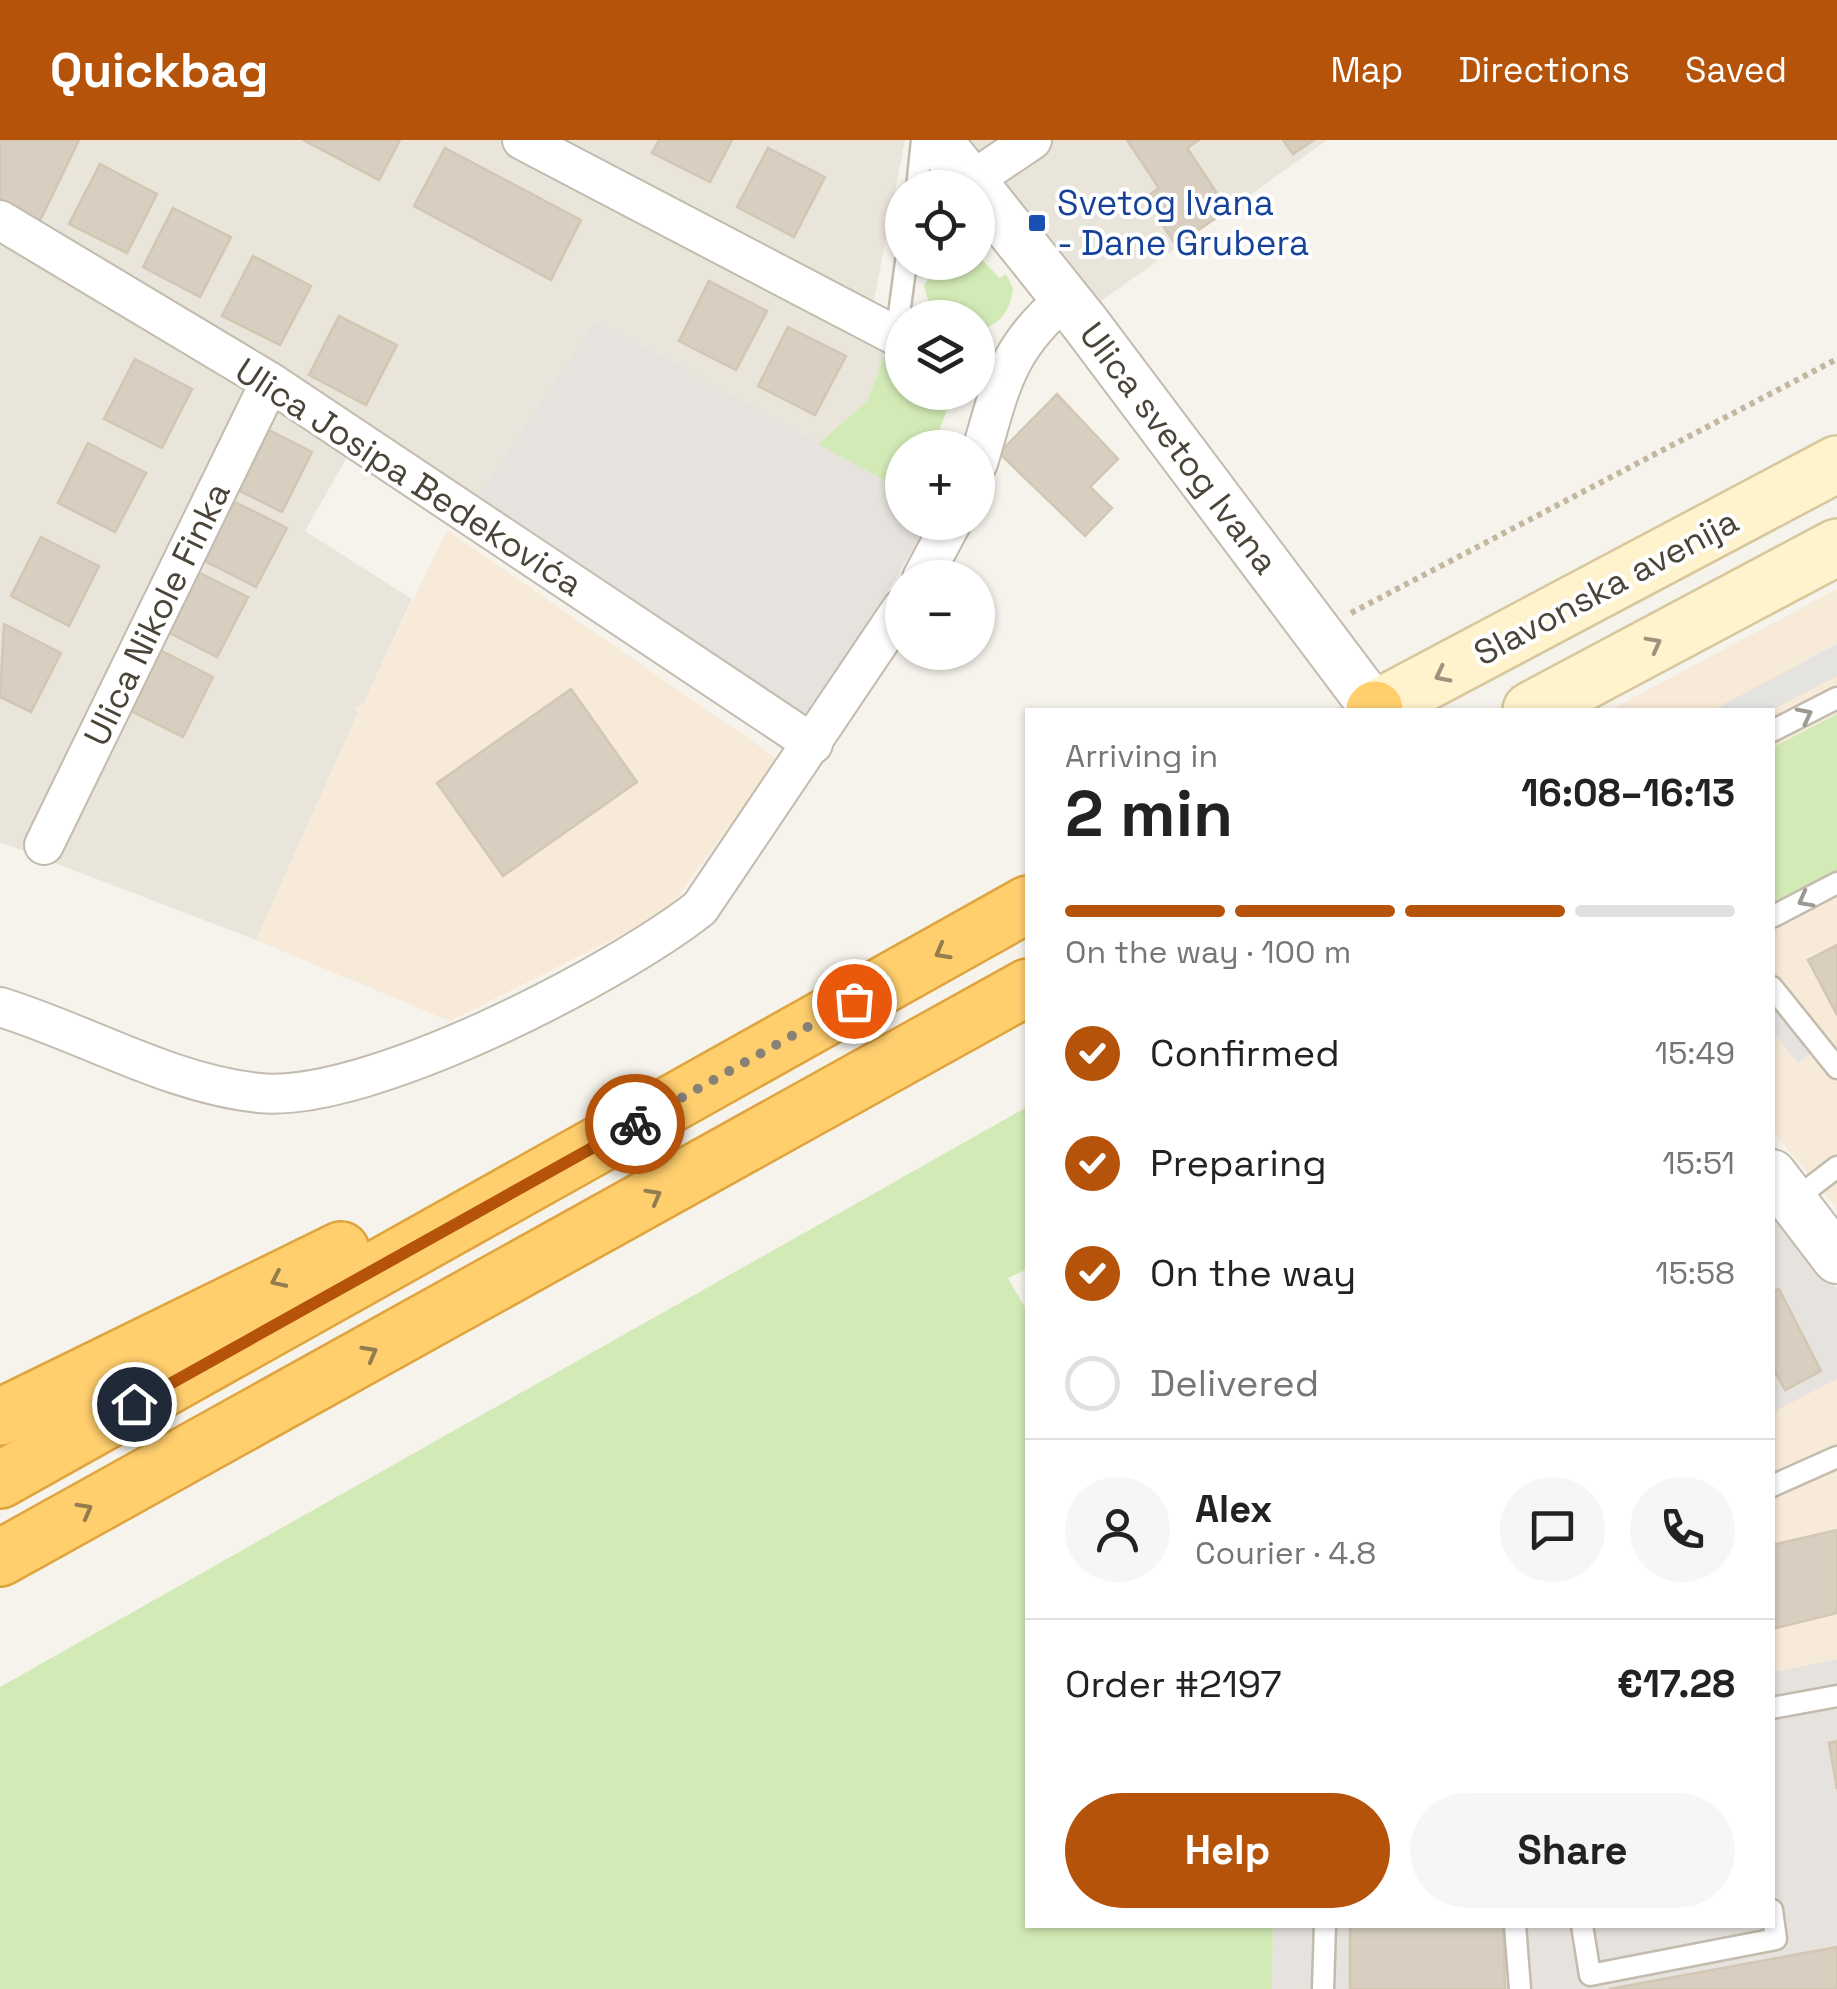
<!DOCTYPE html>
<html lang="en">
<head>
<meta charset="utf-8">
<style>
  body { margin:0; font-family:"Space Grotesk",sans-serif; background:#f6f6f6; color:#222; height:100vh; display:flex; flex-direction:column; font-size:38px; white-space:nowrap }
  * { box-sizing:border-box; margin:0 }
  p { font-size:32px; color:#767676 }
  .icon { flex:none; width:55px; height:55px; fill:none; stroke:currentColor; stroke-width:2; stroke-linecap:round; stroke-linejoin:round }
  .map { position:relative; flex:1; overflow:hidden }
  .details { position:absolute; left:1025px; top:568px; width:750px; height:1220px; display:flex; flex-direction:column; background:#fff; border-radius:0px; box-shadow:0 2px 8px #0004 }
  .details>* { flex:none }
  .buttons { position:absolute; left:885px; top:30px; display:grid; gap:20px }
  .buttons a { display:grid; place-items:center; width:110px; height:110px; border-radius:50%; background:#fff; box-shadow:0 2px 8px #0004; font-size:50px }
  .pin { position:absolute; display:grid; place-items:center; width:85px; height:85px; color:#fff; margin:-42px; border:5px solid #fff; border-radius:50%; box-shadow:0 2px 10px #0007 }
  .courier { position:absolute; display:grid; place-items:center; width:100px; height:100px; margin:-50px; border:8px solid #b45309; border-radius:50%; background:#fff; color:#222; box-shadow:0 2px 12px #0007 }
  .summary em { font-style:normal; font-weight:700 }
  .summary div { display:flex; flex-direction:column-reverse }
  .summary { display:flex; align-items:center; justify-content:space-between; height:170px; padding:0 40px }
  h1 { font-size:65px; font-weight:700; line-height:75px }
  .bar { display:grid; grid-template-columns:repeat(4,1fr); gap:15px 10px; align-content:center; height:120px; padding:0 40px }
  .bar i { height:12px; border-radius:8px; background:#e0e0e0 }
  .bar .active { background:#b45309 }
  .bar p { grid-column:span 4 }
  .line { display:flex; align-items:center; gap:25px; padding:0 40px; border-top:2px solid #e0e0e0 }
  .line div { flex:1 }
  .round { display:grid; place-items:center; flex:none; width:105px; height:105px; border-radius:52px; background:#f6f6f6 }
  ol { padding:0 40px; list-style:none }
  li { display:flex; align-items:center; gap:30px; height:110px }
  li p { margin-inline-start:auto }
  li .icon { padding:10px; border-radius:50%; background:#b45309; color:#fff; stroke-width:4 }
  li:last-child { color:#767676 }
  li i { width:55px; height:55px; border:5px solid #e0e0e0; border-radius:50% }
  .action { display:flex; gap:20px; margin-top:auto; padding:20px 40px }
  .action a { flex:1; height:115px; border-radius:60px; background:#b45309; color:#fff; font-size:40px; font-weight:700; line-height:115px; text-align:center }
  .action a+a { background:#f6f6f6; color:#222 }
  header { display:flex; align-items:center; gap:60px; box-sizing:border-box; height:140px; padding:0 50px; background:#b45309; color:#fff }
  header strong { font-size:48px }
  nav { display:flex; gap:55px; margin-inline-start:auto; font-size:35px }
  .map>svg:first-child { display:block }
  .residential { fill:#eae5da }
  .commercial { fill:#f7ead8 }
  .industrial { fill:#e6e2dd }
  .green { fill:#d2eab5 }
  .parking { fill:#e5e3e0 }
  .building { fill:#d8cfc1; stroke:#d3c7b4; stroke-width:2.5 }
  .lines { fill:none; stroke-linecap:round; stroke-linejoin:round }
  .service-casing { stroke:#c2bbae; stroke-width:25 }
  .minor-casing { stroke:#c2bbae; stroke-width:42 }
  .tertiary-casing { stroke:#c2bbae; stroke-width:52 }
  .secondary-casing { stroke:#d6c79b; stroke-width:60 }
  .motorway-casing { stroke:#e0a43c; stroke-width:60 }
  .path { stroke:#c4b79f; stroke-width:6; stroke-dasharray:5 5; stroke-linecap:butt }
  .service { stroke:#fff; stroke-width:20 }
  .minor { stroke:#fff; stroke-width:38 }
  .tertiary { stroke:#fff; stroke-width:48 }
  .secondary { stroke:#fff3cd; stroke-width:55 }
  .motorway { stroke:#ffcf6e; stroke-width:55 }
  .oneway { stroke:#9c937c }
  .oneway2 { stroke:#9c9892 }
  .oneway3 { stroke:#937c4e }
  .done { stroke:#878178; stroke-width:10; stroke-dasharray:0 18 }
  .route { stroke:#b45309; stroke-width:12 }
  .transit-dot { fill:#1a4fb4; stroke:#fff; stroke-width:4 }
  .labels { text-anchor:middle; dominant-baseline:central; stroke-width:8; stroke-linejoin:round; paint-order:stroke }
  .transit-label { font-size:35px; fill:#164399; stroke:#fff; text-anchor:start }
  .street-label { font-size:35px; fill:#4b4439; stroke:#fff }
</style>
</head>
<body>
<header>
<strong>Quickbag</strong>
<nav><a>Map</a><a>Directions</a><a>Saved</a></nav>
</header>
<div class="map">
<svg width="1837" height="1849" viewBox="0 0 1837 1849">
  <rect width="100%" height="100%" fill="#f6f3ec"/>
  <g class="residential">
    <path d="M 0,0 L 905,0 L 866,201 L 885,213 L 868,260 L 818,304 L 596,180 L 472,364 L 363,289 L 305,391 L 412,459 L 363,565 L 356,567 L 358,573 L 256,800 L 0,702 Z"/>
    <path d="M 965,0 L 1327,0 L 1094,166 Z"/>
  </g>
  <g class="commercial">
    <path d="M 447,390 L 779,620 L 665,773 L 450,881 L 256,800 L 358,574 L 355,567 L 363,564 Z"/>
    <path d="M 1837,449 L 1837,1068 L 1773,992 L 1772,570 L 1610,570 Z"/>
    <path d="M 1837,1239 L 1837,1519 L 1773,1532 L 1773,1272 Z"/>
  </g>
  <g class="industrial">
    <path d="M 596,180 L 902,350 L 902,382 L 930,383 L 815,566 L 800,577 L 472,364 Z"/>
    <path d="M 1773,1071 L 1837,1148 L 1837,1239 L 1773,1272 Z"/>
    <path d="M 1837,1519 L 1837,1849 L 1272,1849 L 1273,1785 L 1772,1785 L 1773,1532 Z"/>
  </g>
  <g class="green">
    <path d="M 978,111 L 986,115 L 982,120 L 1000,138 L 1006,134 L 1013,148 C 1011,171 999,185 978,191 L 978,178 L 933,177 L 924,146 L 937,123 L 978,122 Z"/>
    <path d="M 884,216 L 902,226 L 902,252 L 953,254 L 933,307 L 902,308 L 902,350 L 818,304 L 868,260 Z"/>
    <path d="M 1837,574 L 1837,734 L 1804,774 L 1773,775 L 1772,608 Z"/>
    <path d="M 1027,967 L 1027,1129 L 1008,1138 L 1028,1173 L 1028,1785 L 1273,1785 L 1272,1849 L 0,1849 L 0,1547 Z"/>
  </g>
  <g class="parking">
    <path d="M 1837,504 L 1837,536 L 1772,570 L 1713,570 Z"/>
    <path d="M 1772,838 L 1825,902 L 1798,923 L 1773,892 Z"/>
  </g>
  <g class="building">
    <path d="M 0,0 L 79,0 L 35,91 L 0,74 Z"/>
    <path d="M 303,0 L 400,0 L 379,40 Z"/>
    <path d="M 659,0 L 732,0 L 710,42 L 652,13 Z"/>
    <path d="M 1127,0 L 1199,0 L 1187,8 L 1228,70 L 1176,105 L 1145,58 L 1159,48 Z"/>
    <path d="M 1283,0 L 1314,0 L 1293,14 Z"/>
    <path d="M 445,8 L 581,80 L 551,140 L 414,66 Z"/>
    <path d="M 768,8 L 825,37 L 794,97 L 737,67 Z"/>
    <path d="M 100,24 L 157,54 L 127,113 L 69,84 Z"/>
    <path d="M 173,68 L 231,97 L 200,157 L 143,127 Z"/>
    <path d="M 253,116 L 311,146 L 280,205 L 222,176 Z"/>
    <path d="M 709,141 L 767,171 L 736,230 L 679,201 Z"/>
    <path d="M 339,176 L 397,205 L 366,265 L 309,235 Z"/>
    <path d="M 788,187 L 846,216 L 815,275 L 758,246 Z"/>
    <path d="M 135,219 L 192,249 L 162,308 L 104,279 Z"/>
    <path d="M 1057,254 L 1118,319 L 1090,347 L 1112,368 L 1085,396 L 999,313 Z"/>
    <path d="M 255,283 L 312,312 L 282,372 L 224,343 Z"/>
    <path d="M 88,303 L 146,333 L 115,392 L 58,363 Z"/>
    <path d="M 229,359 L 287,388 L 256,447 L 199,418 Z"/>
    <path d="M 41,397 L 99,426 L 69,486 L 11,456 Z"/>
    <path d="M 190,428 L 248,457 L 217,517 L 160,488 Z"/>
    <path d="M 4,484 L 61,513 L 31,572 L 0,557 Z"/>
    <path d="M 156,508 L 213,537 L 183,597 L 125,568 Z"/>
    <path d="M 571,549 L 637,642 L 503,736 L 437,643 Z"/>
    <path d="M 1837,805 L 1837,875 L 1808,820 Z"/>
    <path d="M 1779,1149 L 1821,1231 L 1785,1250 L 1772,1226 L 1772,1153 Z"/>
    <path d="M 1837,1390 L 1837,1473 L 1772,1489 L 1772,1405 Z"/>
    <path d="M 1837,1601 L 1837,1649 L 1829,1603 Z"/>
    <path d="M 1350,1785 L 1503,1785 L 1505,1849 L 1350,1849 Z"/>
    <path d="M 1837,1807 L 1837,1849 L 1609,1849 Z"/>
  </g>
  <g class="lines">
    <defs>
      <g id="service">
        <path d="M 917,48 L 922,0"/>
        <path d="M 896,197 L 906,122"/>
        <path d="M 1772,591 L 1837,558"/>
        <path d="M 1772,777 L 1837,743"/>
        <path d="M 1772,847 L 1837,928"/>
        <path d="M 1794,1060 L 1837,1027"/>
        <path d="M 1772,1346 L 1837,1317"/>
        <path d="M 1772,1568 L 1837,1556"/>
        <path d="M 1515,1785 L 1520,1849"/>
        <path d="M 1582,1785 L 1590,1835 L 1776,1799 L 1772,1770"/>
        <path d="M 1323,1849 L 1325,1785"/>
      </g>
      <g id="minor">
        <path d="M 522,0 L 902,199"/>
        <path d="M 971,41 L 1032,0"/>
        <path d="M 0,80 L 270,242 L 813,604"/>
        <path d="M 978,323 C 1000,251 1003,211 1065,159"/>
        <path d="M 922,438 L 952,382"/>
        <path d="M 44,705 L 270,242"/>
        <path d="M 0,867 C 85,893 170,944 259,953 C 367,964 615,835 700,768 L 902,468"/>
      </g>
      <g id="tertiary">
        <path d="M 937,0 L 976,48"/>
        <path d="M 978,49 L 1085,183 L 1376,570"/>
        <path d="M 1772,1034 L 1837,1119"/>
      </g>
      <g id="secondary">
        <path d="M 1375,569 L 1837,324"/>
        <path d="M 1531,570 L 1837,407"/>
      </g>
      <g id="motorway">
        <path d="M 1374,570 L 1375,569"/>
        <path d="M 0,1277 L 341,1110"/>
        <path d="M 0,1340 L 1028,764"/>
        <path d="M 0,1418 L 1028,847"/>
      </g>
    </defs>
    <use href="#service" class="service-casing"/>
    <use href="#minor" class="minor-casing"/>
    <use href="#tertiary" class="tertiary-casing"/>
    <use href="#secondary" class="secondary-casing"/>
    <use href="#motorway" class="motorway-casing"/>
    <path class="path" d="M 1351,473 L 1837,219"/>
    <use href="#service" class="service"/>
    <use href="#minor" class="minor"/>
    <use href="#tertiary" class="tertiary"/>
    <use href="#secondary" class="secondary"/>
    <use href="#motorway" class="motorway"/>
  </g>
  <defs><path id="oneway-chevron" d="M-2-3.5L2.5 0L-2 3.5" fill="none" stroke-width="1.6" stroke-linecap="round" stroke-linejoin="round" transform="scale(2.5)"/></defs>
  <g class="oneway">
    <use href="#oneway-chevron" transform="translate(1654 504) rotate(-28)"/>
    <use href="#oneway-chevron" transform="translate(1442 535) rotate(153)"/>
  </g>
  <g class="oneway2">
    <use href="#oneway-chevron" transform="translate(1805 575) rotate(-27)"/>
    <use href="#oneway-chevron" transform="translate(1805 760) rotate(152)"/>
  </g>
  <g class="oneway3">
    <use href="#oneway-chevron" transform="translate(942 812) rotate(151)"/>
    <use href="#oneway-chevron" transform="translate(654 1056) rotate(-29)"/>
    <use href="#oneway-chevron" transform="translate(278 1140) rotate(155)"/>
    <use href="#oneway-chevron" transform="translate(370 1213) rotate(-29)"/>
    <use href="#oneway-chevron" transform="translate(85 1370) rotate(-29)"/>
  </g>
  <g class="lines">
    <path class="done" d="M 635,984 L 854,861"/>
    <path class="route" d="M 134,1264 L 635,984"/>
  </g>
  <rect class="transit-dot" x="1027" y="73" width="20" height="20" rx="5"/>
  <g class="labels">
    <g class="transit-label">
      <text x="1057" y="63">Svetog Ivana<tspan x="1057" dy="40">- Dane Grubera</tspan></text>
    </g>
    <g class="street-label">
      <text transform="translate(1179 308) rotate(53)">Ulica svetog Ivana</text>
      <text transform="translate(409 337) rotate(33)">Ulica Josipa Bedekovića</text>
      <text transform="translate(1606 447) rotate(-28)">Slavonska avenija</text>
      <text transform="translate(157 474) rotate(-64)">Ulica Nikole Finka</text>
    </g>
  </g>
</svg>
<div class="buttons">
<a><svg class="icon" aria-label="locate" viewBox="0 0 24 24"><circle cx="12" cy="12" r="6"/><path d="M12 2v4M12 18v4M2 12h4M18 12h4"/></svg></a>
<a><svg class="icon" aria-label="layers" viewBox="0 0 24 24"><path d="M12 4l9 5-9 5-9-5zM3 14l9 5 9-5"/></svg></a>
<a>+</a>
<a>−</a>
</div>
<div class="pin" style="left:854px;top:861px;background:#ea580c"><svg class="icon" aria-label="bag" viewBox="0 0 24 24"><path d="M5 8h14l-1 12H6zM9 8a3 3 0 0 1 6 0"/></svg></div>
<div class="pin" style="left:134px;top:1264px;background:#1f2937"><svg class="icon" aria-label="home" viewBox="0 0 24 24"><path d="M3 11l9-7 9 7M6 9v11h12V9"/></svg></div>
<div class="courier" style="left:635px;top:984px"><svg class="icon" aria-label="bike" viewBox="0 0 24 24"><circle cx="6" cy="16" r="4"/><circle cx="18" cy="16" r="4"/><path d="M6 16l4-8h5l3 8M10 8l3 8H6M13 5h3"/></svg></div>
<section class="details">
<div class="summary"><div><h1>2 min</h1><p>Arriving in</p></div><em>16:08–16:13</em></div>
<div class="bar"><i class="active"></i><i class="active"></i><i class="active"></i><i></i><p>On the way · 100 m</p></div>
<ol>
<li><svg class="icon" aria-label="check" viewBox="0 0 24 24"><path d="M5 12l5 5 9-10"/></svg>Confirmed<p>15:49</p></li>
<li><svg class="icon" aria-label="check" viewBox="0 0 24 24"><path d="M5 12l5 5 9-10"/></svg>Preparing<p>15:51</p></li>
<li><svg class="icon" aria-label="check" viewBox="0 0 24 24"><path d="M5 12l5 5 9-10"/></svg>On the way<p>15:58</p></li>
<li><i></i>Delivered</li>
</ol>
<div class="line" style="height:180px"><a class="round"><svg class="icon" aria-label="person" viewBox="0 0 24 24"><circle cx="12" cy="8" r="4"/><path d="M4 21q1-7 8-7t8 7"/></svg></a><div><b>Alex</b><p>Courier · 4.8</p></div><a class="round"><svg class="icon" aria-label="chat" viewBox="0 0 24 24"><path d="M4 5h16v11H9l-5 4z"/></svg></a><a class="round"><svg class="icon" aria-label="phone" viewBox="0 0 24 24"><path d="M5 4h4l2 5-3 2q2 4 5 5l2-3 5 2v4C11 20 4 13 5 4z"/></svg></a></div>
<div class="line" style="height:130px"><div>Order #2197</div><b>€17.28</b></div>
<div class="action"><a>Help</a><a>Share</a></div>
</section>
</div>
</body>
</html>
